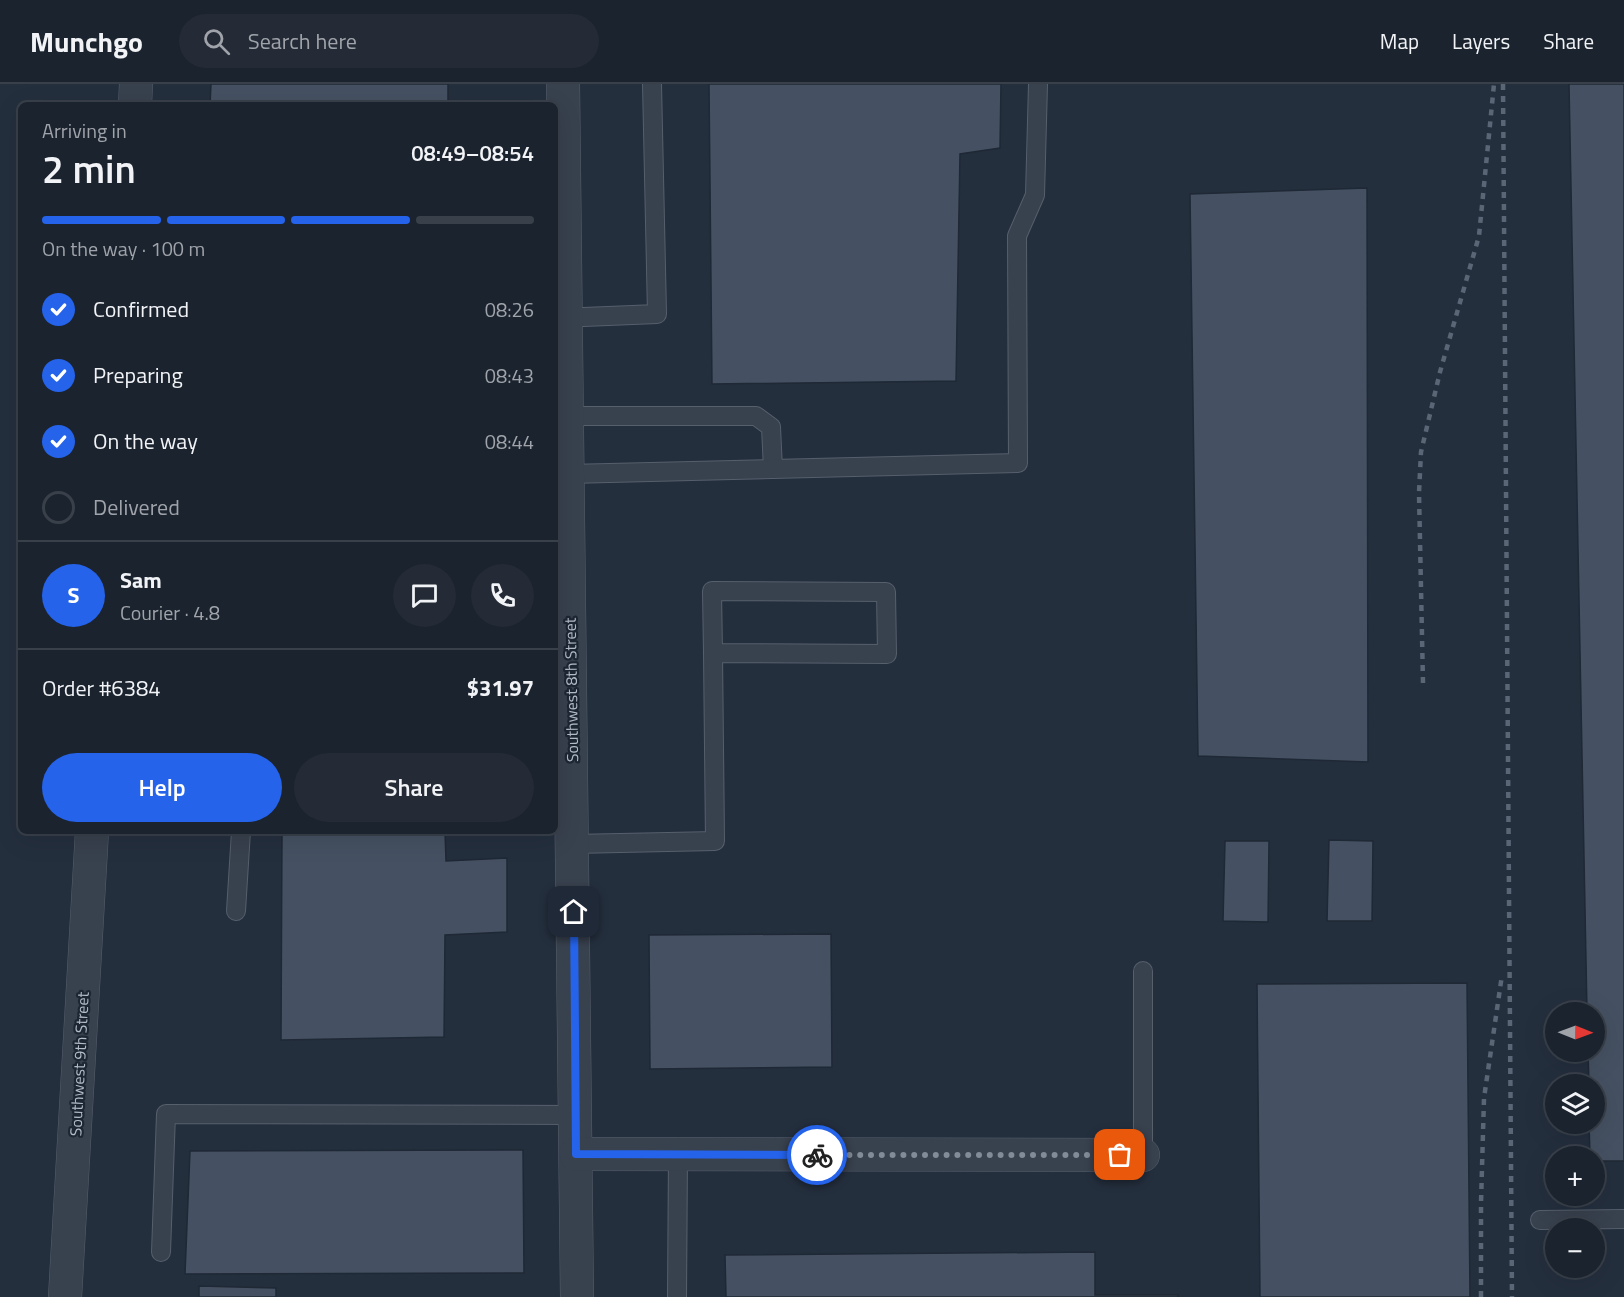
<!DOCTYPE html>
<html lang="en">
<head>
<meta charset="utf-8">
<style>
  body { margin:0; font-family:"Titillium Web",sans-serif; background:#242b36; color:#f1f3f6; height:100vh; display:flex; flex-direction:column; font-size:22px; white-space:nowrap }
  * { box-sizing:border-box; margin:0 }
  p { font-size:20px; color:#a0a4aa }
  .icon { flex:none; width:33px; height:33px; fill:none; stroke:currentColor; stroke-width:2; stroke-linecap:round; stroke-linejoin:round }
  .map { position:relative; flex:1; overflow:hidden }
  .side { position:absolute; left:18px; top:18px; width:540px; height:732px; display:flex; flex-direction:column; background:#1b232e; border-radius:9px; box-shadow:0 6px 24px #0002,0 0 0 2px #39404a }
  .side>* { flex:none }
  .needle { width:39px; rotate:91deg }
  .fabs { position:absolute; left:1545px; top:918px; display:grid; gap:12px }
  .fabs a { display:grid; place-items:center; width:60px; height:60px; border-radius:50%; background:#1b232e; box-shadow:0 6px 24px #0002,0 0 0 2px #39404a; font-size:30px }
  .pin { position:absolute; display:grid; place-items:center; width:51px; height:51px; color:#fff; margin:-26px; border-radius:12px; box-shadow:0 3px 9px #0006 }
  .courier { position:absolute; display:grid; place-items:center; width:60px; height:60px; margin:-30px; border:4px solid #2563eb; border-radius:50%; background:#fff; color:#222; box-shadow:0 2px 8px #0007 }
  .headline em { font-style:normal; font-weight:600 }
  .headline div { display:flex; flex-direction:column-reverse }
  .headline { display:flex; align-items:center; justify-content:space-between; height:102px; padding:0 24px }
  h1 { font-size:39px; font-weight:600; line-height:45px }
  .bar { display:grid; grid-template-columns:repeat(4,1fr); gap:9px 6px; align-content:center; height:72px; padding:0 24px }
  .bar i { height:8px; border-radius:4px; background:#39404a }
  .bar .selected { background:#2563eb }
  .bar p { grid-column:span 4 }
  .line { display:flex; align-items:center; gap:15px; padding:0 24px; border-top:2px solid #39404a }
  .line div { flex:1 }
  .round { display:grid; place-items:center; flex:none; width:63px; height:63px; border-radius:32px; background:#242b36 }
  ol { padding:0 24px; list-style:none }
  li { display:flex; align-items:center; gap:18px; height:66px }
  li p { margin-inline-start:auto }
  li .icon { padding:6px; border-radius:50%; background:#2563eb; color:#fff; stroke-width:4 }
  li:last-child { color:#a0a4aa }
  li i { width:33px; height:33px; border:3px solid #39404a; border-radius:50% }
  .cta { display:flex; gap:12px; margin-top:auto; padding:12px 24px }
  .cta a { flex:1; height:69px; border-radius:36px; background:#2563eb; color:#fff; font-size:24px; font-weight:600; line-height:69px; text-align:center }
  .cta a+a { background:#242b36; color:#f1f3f6 }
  header { display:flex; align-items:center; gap:36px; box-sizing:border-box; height:84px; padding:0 30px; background:#1b232e; border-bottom:2px solid #39404a }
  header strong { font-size:28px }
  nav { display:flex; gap:33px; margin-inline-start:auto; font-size:21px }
  .search { width:420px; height:54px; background:#242b36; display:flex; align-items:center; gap:15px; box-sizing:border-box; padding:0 21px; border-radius:33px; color:#a0a4aa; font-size:22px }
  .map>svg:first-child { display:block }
  .building { fill:#455162; stroke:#1f2835; stroke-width:1.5 }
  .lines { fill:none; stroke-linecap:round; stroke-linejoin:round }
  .lane-casing { stroke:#565f6c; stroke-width:20 }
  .street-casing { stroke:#565f6c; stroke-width:34 }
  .lane { stroke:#38414e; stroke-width:18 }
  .street { stroke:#38414e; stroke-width:33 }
  .rail { stroke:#5a6575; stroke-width:4.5; stroke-dasharray:6 6; stroke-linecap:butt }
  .done { stroke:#828b98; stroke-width:6; stroke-dasharray:0 10.8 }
  .route { stroke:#2563eb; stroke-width:8 }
  .labels { text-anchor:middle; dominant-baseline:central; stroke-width:4.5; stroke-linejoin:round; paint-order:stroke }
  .street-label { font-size:16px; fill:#b4bcc9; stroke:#1d2633 }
</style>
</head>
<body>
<header>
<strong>Munchgo</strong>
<div class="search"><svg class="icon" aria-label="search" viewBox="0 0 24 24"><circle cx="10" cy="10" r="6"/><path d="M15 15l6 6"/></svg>Search here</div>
<nav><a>Map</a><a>Layers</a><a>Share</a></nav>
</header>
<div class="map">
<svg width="1624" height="1213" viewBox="0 0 1624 1213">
  <rect width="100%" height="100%" fill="#242f3e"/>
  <g class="building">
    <path d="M 211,0 L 448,0 L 448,21 L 210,21 Z"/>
    <path d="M 709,0 L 1001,0 L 1000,64 L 960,70 L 956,297 L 712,300 Z"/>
    <path d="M 1569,0 L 1624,0 L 1624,1077 L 1594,1077 L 1594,1072 L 1590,1072 L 1589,1040 L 1594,1040 L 1594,1000 L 1589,1000 L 1588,968 L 1594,968 L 1594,928 L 1587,928 Z"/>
    <path d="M 1367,104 L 1368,678 L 1198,672 L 1190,110 Z"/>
    <path d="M 282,747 L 445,747 L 446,777 L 507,774 L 507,848 L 445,851 L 444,953 L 281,956 Z"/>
    <path d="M 1329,756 L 1373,757 L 1372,837 L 1327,837 Z"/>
    <path d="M 1225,757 L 1269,757 L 1268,838 L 1223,837 Z"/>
    <path d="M 831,850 L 832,983 L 650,985 L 649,851 Z"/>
    <path d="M 1467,899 L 1470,1213 L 1260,1213 L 1257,900 Z"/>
    <path d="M 523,1066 L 524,1189 L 185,1190 L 190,1067 Z"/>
    <path d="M 1095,1168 L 1095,1211 L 1178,1211 L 1178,1213 L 726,1213 L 725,1171 Z"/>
    <path d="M 199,1202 L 276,1204 L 276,1213 L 199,1213 Z"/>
  </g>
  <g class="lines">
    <defs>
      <g id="lane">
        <path d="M 559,234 L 657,230 L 652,0"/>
        <path d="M 567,332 L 756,332 L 771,343 L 773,385"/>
        <path d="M 568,390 L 1018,379 L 1017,152 L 1035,111 L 1038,0"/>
        <path d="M 573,760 L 715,757 L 713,569 L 887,570 L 886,508 L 712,507 L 713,569"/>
        <path d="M 236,827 L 241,747"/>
        <path d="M 1143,887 L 1143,1071"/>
        <path d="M 1540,1136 L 1624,1135"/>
        <path d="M 161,1168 L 166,1030 L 576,1031"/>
        <path d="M 677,1213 L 678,1070"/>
      </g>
      <g id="street">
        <path d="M 563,0 L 577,1213"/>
        <path d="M 135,21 L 136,0"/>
        <path d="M 576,1070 L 1143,1071"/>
        <path d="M 65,1213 L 92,747"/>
      </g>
    </defs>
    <use href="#lane" class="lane-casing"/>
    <use href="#street" class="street-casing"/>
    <use href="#lane" class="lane"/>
    <use href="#street" class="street"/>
    <g class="rail">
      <path d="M 1503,0 L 1512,1213"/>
      <path d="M 1423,599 L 1419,409 L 1421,368 L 1440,288 L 1479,152 L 1494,0"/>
      <path d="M 1481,1213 L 1481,1119 L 1484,1014 L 1502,891"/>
    </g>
  </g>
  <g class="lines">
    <path class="done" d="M 817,1071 L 1120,1071"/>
    <path class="route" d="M 574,828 L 576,1070 L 817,1071"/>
  </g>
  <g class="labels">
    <g class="street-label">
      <text transform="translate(571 606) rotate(-91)">Southwest 8th Street</text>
      <text transform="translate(79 980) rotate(-87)">Southwest 9th Street</text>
    </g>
  </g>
</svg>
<div class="fabs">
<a><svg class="needle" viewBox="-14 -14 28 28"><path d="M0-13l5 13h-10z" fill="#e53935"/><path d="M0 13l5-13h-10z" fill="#a0a4aa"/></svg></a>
<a><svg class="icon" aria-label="layers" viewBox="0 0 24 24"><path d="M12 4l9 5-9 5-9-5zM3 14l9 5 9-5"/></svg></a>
<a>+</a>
<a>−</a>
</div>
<div class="pin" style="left:1120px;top:1071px;background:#ea580c"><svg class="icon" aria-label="bag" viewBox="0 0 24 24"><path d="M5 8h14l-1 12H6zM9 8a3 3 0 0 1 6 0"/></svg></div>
<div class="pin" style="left:574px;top:828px;background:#1f2937"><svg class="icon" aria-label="home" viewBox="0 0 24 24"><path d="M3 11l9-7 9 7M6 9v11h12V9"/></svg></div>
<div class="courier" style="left:817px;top:1071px"><svg class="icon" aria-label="bike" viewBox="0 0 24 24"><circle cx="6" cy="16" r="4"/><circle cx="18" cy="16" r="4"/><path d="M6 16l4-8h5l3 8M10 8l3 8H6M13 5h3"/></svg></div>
<section class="side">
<div class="headline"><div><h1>2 min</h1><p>Arriving in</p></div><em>08:49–08:54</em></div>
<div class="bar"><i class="selected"></i><i class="selected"></i><i class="selected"></i><i></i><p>On the way · 100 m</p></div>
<ol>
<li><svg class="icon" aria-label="check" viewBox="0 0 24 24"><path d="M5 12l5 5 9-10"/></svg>Confirmed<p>08:26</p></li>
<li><svg class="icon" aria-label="check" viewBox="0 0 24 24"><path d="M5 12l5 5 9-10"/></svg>Preparing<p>08:43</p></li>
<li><svg class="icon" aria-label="check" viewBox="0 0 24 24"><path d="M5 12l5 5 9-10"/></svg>On the way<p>08:44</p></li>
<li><i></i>Delivered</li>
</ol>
<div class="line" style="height:108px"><b class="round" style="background:#2563eb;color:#fff">S</b><div><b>Sam</b><p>Courier · 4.8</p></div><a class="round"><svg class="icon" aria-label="chat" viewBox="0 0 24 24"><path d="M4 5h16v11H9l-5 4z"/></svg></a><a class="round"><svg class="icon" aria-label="phone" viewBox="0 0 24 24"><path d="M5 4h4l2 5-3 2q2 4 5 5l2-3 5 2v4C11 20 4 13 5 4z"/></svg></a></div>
<div class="line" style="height:78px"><div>Order #6384</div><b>$31.97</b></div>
<div class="cta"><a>Help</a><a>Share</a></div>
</section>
</div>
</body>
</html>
